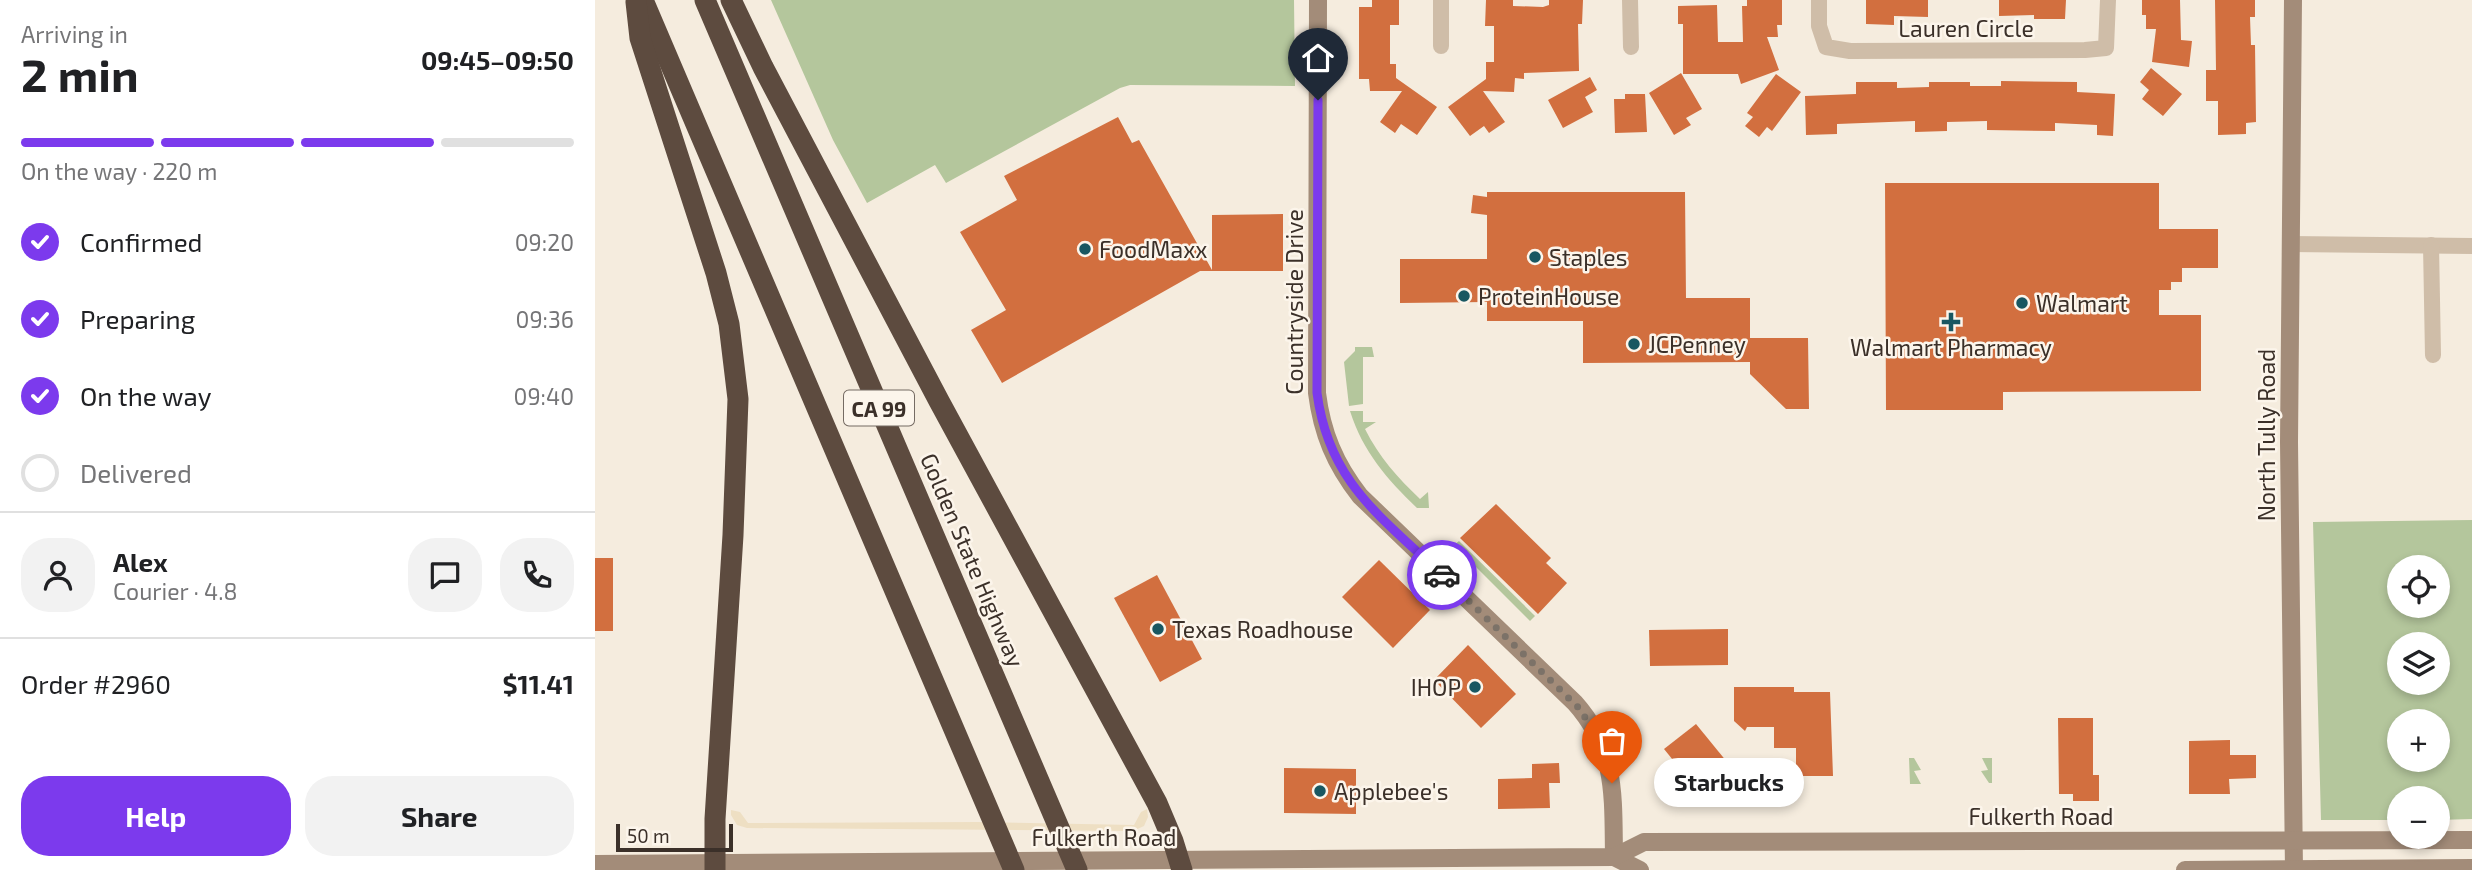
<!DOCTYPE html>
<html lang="en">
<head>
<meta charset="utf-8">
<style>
  body { margin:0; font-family:"Exo 2",sans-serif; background:#f2f2f2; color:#202124; height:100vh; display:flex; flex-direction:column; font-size:26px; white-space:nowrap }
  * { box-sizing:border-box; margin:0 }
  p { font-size:23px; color:#757577 }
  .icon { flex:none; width:38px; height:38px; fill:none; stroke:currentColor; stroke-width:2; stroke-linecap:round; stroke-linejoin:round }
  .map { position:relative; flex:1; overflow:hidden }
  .panel { display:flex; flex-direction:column; background:#fff; width:595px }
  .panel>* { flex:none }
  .buttons { position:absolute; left:1792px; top:555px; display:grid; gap:14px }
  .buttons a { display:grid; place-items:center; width:63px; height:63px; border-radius:50%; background:#fff; box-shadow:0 4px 10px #0003; font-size:35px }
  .scale { position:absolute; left:21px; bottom:18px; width:117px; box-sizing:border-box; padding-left:7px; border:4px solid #3b3029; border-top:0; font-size:19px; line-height:24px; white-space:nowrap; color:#3b3029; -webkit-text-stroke:5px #fcf5eb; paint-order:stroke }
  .pin { position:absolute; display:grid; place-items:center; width:60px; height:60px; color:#fff; margin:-72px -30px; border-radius:50% 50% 50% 0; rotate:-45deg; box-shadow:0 0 7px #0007 }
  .pin .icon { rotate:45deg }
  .courier { position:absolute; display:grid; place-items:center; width:70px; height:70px; margin:-35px; border:5px solid #7c3aed; border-radius:50%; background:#fff; color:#222; box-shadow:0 2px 9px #0007 }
  .bubble { position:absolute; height:49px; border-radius:24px; background:#fff; box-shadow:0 4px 10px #0003; font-size:23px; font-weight:700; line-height:49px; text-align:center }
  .head em { font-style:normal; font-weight:700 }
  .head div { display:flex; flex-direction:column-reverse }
  .head { display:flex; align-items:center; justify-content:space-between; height:119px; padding:0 21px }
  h1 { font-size:46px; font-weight:700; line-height:52px }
  .bar { display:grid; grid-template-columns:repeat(4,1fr); gap:10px 7px; align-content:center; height:84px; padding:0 21px }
  .bar i { height:9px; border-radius:5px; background:#e0e0e0 }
  .bar .current { background:#7c3aed }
  .bar p { grid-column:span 4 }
  .line { display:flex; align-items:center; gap:18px; padding:0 21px; border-top:2px solid #e0e0e0 }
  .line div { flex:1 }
  .round { display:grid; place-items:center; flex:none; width:74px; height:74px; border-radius:28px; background:#f2f2f2 }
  ol { padding:0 21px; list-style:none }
  li { display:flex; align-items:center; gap:21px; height:77px }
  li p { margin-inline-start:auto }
  li .icon { padding:7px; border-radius:50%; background:#7c3aed; color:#fff; stroke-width:4 }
  li:last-child { color:#757577 }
  li i { width:38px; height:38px; border:4px solid #e0e0e0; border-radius:50% }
  .button { display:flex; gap:14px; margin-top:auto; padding:14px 21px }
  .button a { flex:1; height:80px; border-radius:28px; background:#7c3aed; color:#fff; font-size:28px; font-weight:700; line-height:80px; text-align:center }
  .button a+a { background:#f2f2f2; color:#202124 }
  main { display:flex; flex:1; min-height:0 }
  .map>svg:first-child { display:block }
  .green { fill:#b4c69c; fill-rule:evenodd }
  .plaza { fill:#eedfc3 }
  .building { fill:#d26f3f }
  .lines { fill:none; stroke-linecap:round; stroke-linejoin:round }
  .street { stroke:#cfbda8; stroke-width:16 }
  .secondary { stroke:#a38c79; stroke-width:18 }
  .highway { stroke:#5d4b3f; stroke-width:21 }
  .done { stroke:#7c7268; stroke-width:7; stroke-dasharray:0 12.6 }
  .route { stroke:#7c3aed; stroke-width:9 }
  .poi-dot { fill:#195761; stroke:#fcf5eb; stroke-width:2.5 }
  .labels { text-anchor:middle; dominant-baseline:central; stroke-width:5; stroke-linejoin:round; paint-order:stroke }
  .shield { fill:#fcf5eb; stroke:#756b63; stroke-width:2 }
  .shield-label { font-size:21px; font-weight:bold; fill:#3b3029 }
  .street-label { font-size:23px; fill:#3b3029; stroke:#fcf5eb }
  .poi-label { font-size:23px; fill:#3b3029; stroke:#fcf5eb; text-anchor:start }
</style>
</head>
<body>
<main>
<section class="panel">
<div class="head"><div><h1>2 min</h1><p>Arriving in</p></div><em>09:45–09:50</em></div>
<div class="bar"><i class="current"></i><i class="current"></i><i class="current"></i><i></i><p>On the way · 220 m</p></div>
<ol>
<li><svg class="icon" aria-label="check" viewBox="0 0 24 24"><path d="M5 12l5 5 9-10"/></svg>Confirmed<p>09:20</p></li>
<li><svg class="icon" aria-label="check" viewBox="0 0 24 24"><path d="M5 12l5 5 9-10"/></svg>Preparing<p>09:36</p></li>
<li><svg class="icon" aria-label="check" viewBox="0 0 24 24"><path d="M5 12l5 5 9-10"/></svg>On the way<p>09:40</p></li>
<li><i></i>Delivered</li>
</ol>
<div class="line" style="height:126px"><a class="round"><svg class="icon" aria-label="person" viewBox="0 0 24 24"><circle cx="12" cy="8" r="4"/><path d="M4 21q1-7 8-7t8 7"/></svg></a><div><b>Alex</b><p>Courier · 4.8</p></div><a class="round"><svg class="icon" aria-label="chat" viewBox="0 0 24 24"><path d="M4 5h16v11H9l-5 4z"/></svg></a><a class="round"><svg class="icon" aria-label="phone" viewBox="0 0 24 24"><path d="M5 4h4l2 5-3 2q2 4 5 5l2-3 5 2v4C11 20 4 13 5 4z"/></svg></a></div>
<div class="line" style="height:91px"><div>Order #2960</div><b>$11.41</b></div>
<div class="button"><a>Help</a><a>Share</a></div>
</section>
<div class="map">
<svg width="1877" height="870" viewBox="0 0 1877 870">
  <rect width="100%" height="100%" fill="#f5ecde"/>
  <g class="green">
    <path d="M 176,0 L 699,0 L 700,86 L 535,85 L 525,88 L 351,183 L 340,165 L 272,203 L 238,140 Z"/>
    <path d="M 760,347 L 777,347 L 779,357 L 768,357 L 768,404 L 754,406 L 749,362 L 760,351 Z"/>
    <path d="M 755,411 L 768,411 L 768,422 L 781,422 L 770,429 C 784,457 803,478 825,499 L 833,492 L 834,508 L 822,508 C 792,479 768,452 755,411 Z"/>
    <path d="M 1877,520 L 1877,819 L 1843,820 L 1843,798 L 1804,798 L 1804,820 L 1726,820 L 1718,522 ZM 1804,567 L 1843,567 L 1843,606 L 1804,606 ZM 1804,644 L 1843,644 L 1843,682 L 1804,682 ZM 1843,721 L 1843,760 L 1804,760 L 1804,721 Z"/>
    <path d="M 864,541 L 940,616 L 935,621 L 859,545 Z"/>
    <path d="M 1319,758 L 1326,770 L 1319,771 L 1326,784 L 1315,784 L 1314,758 Z"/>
    <path d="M 1387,758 L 1397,758 L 1397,783 L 1394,783 L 1386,771 L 1393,770 Z"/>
  </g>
  <path class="plaza" d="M 552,809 L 553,817 L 549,826 L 538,831 L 152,828 L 142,825 L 136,815 L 136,810 L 145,812 L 153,823 L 383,822 L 539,825 L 546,812 Z"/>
  <g class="building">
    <path d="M 777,0 L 804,0 L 804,25 L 795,25 L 795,64 L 801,64 L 801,78 L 842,107 L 822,135 L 806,124 L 800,133 L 785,122 L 807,91 L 775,91 L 774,79 L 764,79 L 764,7 L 777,7 Z"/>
    <path d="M 891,0 L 918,0 L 918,6 L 948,7 L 954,5 L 954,0 L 988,0 L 987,24 L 983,24 L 984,71 L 929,73 L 929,79 L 920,78 L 919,92 L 888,91 L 910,122 L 894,133 L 889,126 L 875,136 L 853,107 L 891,79 L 891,62 L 899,62 L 899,26 L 890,26 Z"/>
    <path d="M 1152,0 L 1187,0 L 1187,25 L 1182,25 L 1183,37 L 1172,37 L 1184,70 L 1146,84 L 1143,74 L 1088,74 L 1088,24 L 1083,24 L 1083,6 L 1122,5 L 1123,42 L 1148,42 L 1147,6 L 1152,6 Z"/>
    <path d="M 1271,0 L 1333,0 L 1333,17 L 1299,16 L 1299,25 L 1271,24 Z"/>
    <path d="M 1404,0 L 1471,0 L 1470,19 L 1439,19 L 1439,15 L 1404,16 Z"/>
    <path d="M 1547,0 L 1585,0 L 1586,40 L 1597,41 L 1594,67 L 1557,62 L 1561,29 L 1551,29 L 1551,15 L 1547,15 Z"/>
    <path d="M 1620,0 L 1660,0 L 1660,17 L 1655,17 L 1656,45 L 1660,45 L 1661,122 L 1651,123 L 1651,134 L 1623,135 L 1623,101 L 1611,101 L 1611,70 L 1621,70 Z"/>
    <path d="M 1556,68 L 1587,94 L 1568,116 L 1547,99 L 1554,90 L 1545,82 Z"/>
    <path d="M 1086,73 L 1107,109 L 1091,118 L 1096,125 L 1079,135 L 1054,93 Z"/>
    <path d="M 1181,74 L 1206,92 L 1177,131 L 1172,127 L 1164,137 L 1150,126 L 1158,117 L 1152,113 Z"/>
    <path d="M 995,77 L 1002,90 L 990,97 L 998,112 L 968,128 L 953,100 Z"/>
    <path d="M 1406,81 L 1482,82 L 1482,92 L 1520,94 L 1518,136 L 1502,135 L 1502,125 L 1460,123 L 1460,131 L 1392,130 L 1392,121 L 1352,122 L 1352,131 L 1320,132 L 1320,121 L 1242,124 L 1242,134 L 1211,135 L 1210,96 L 1261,94 L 1261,82 L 1302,82 L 1302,88 L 1334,87 L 1334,82 L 1375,82 L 1375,86 L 1406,86 Z"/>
    <path d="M 1030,94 L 1050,94 L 1052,132 L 1020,133 L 1019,99 L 1030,99 Z"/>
    <path d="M 523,117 L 537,143 L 544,140 L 617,270 L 617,215 L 688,214 L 688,271 L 605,271 L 407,383 L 376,330 L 411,310 L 365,232 L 422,200 L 409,176 Z"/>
    <path d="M 1290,183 L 1564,183 L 1564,229 L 1623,229 L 1623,268 L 1587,268 L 1587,282 L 1576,282 L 1576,290 L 1564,290 L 1564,315 L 1606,315 L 1606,391 L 1408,392 L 1408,410 L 1291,410 Z"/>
    <path d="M 892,192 L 1090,192 L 1091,298 L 1155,298 L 1155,338 L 1213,338 L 1214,409 L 1191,409 L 1155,374 L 1155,362 L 988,363 L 988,321 L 892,321 L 892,302 L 805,303 L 805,259 L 892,259 L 892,215 L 876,213 L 878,195 L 892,197 Z"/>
    <path d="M 901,504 L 956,558 L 951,563 L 972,583 L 943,614 L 865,538 Z"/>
    <rect x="0" y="558" width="18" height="73"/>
    <path d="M 784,560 L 835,610 L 798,648 L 747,597 Z"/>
    <path d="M 562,575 L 607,659 L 565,682 L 519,598 Z"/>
    <path d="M 1133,629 L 1133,665 L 1055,666 L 1054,630 Z"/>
    <path d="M 873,645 L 921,694 L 886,728 L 839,680 Z"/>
    <path d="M 1139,687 L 1199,687 L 1199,692 L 1235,692 L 1238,776 L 1201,776 L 1201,748 L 1179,748 L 1179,727 L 1152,727 L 1150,731 L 1139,721 Z"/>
    <path d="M 1463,718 L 1498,718 L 1498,775 L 1504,775 L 1504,801 L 1478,801 L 1478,794 L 1464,794 Z"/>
    <path d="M 1101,724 L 1132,762 L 1100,787 L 1069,749 Z"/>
    <path d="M 1635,740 L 1635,755 L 1661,755 L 1661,778 L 1634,779 L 1635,794 L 1594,794 L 1594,741 Z"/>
    <path d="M 964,763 L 965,783 L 954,783 L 955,808 L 903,809 L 903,779 L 937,778 L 937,764 Z"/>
    <path d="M 689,768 L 761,769 L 761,814 L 689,813 Z"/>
  </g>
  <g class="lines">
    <g class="street">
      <path d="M 1035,0 L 1036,47"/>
      <path d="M 1224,0 L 1224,26 L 1231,47 L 1255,51 L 1490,50 L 1511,48 L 1513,0"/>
      <path d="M 846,46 L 846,0"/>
      <path d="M 1695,244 L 1877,246"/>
      <path d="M 1836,245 L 1838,355"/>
    </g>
    <g class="secondary">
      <path d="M 723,0 L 722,393 C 727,433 740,464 765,496 L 980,703 C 1022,750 1018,798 1019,857"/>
      <path d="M 1698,0 L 1694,442 L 1699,870"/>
      <path d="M 1019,857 L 1045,870"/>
      <path d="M 0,864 L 1019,857 L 1049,842 L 1877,840"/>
      <path d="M 1590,870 L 1877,868"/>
    </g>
    <g class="highway">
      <path d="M 48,0 L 419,870"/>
      <path d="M 110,0 L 482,870"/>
      <path d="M 136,0 L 168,67 L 344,401 L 562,803 L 578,841 L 587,870"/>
      <path d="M 41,2 L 45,38 L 121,273 L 134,324 L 143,399 L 138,535 L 120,819 L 120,870"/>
    </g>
  </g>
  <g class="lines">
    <path class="done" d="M 847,575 L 985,709 L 1008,747 L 1017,783"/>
    <path class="route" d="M 723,100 L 722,393 C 734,483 786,516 847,575"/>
  </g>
  <g class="poi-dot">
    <circle cx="490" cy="249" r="7"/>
    <circle cx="940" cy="257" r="7"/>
    <circle cx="869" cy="296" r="7"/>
    <circle cx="1427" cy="303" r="7"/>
    <path d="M1352.5 311.5h7v7h7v7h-7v7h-7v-7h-7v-7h7z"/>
    <circle cx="1039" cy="344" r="7"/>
    <circle cx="563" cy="629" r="7"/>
    <circle cx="880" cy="687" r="7"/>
    <circle cx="725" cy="791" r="7"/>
  </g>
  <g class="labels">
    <rect class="shield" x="249" y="390.5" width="70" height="35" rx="5"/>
    <g class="shield-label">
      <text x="284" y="408">CA 99</text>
    </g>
    <g class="street-label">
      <text x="1371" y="28">Lauren Circle</text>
      <text transform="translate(699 302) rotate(-90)">Countryside Drive</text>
      <text transform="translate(1671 435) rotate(-90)">North Tully Road</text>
      <text transform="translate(378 560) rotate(67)">Golden State Highway</text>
      <text x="1446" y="816">Fulkerth Road</text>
      <text x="509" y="837">Fulkerth Road</text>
    </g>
    <g class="poi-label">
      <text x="504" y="249">FoodMaxx</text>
      <text x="954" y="257">Staples</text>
      <text x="883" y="296">ProteinHouse</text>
      <text x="1441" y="303">Walmart</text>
      <text x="1053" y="344">JCPenney</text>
      <text x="1356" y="347" text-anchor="middle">Walmart Pharmacy</text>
      <text x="577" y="629">Texas Roadhouse</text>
      <text x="866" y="687" text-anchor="end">IHOP</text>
      <text x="739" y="791">Applebee's</text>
    </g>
  </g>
</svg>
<div class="buttons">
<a><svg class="icon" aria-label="locate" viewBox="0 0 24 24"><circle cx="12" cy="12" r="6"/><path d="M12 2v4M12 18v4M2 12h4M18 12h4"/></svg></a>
<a><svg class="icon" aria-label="layers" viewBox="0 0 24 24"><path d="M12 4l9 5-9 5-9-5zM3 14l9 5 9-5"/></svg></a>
<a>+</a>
<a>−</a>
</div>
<div class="scale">50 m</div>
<div class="pin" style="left:1017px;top:783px;background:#ea580c"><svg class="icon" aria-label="bag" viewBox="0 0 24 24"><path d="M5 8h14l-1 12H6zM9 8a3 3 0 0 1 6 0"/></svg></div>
<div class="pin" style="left:723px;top:100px;background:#1f2937"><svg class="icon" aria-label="home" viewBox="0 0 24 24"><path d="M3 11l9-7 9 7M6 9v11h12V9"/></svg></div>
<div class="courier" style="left:847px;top:575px"><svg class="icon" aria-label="car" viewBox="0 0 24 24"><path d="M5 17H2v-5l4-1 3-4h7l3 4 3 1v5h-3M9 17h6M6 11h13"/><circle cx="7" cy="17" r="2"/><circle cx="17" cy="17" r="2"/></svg></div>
<div class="bubble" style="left:1059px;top:758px;width:150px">Starbucks</div>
</div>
</main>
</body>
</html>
